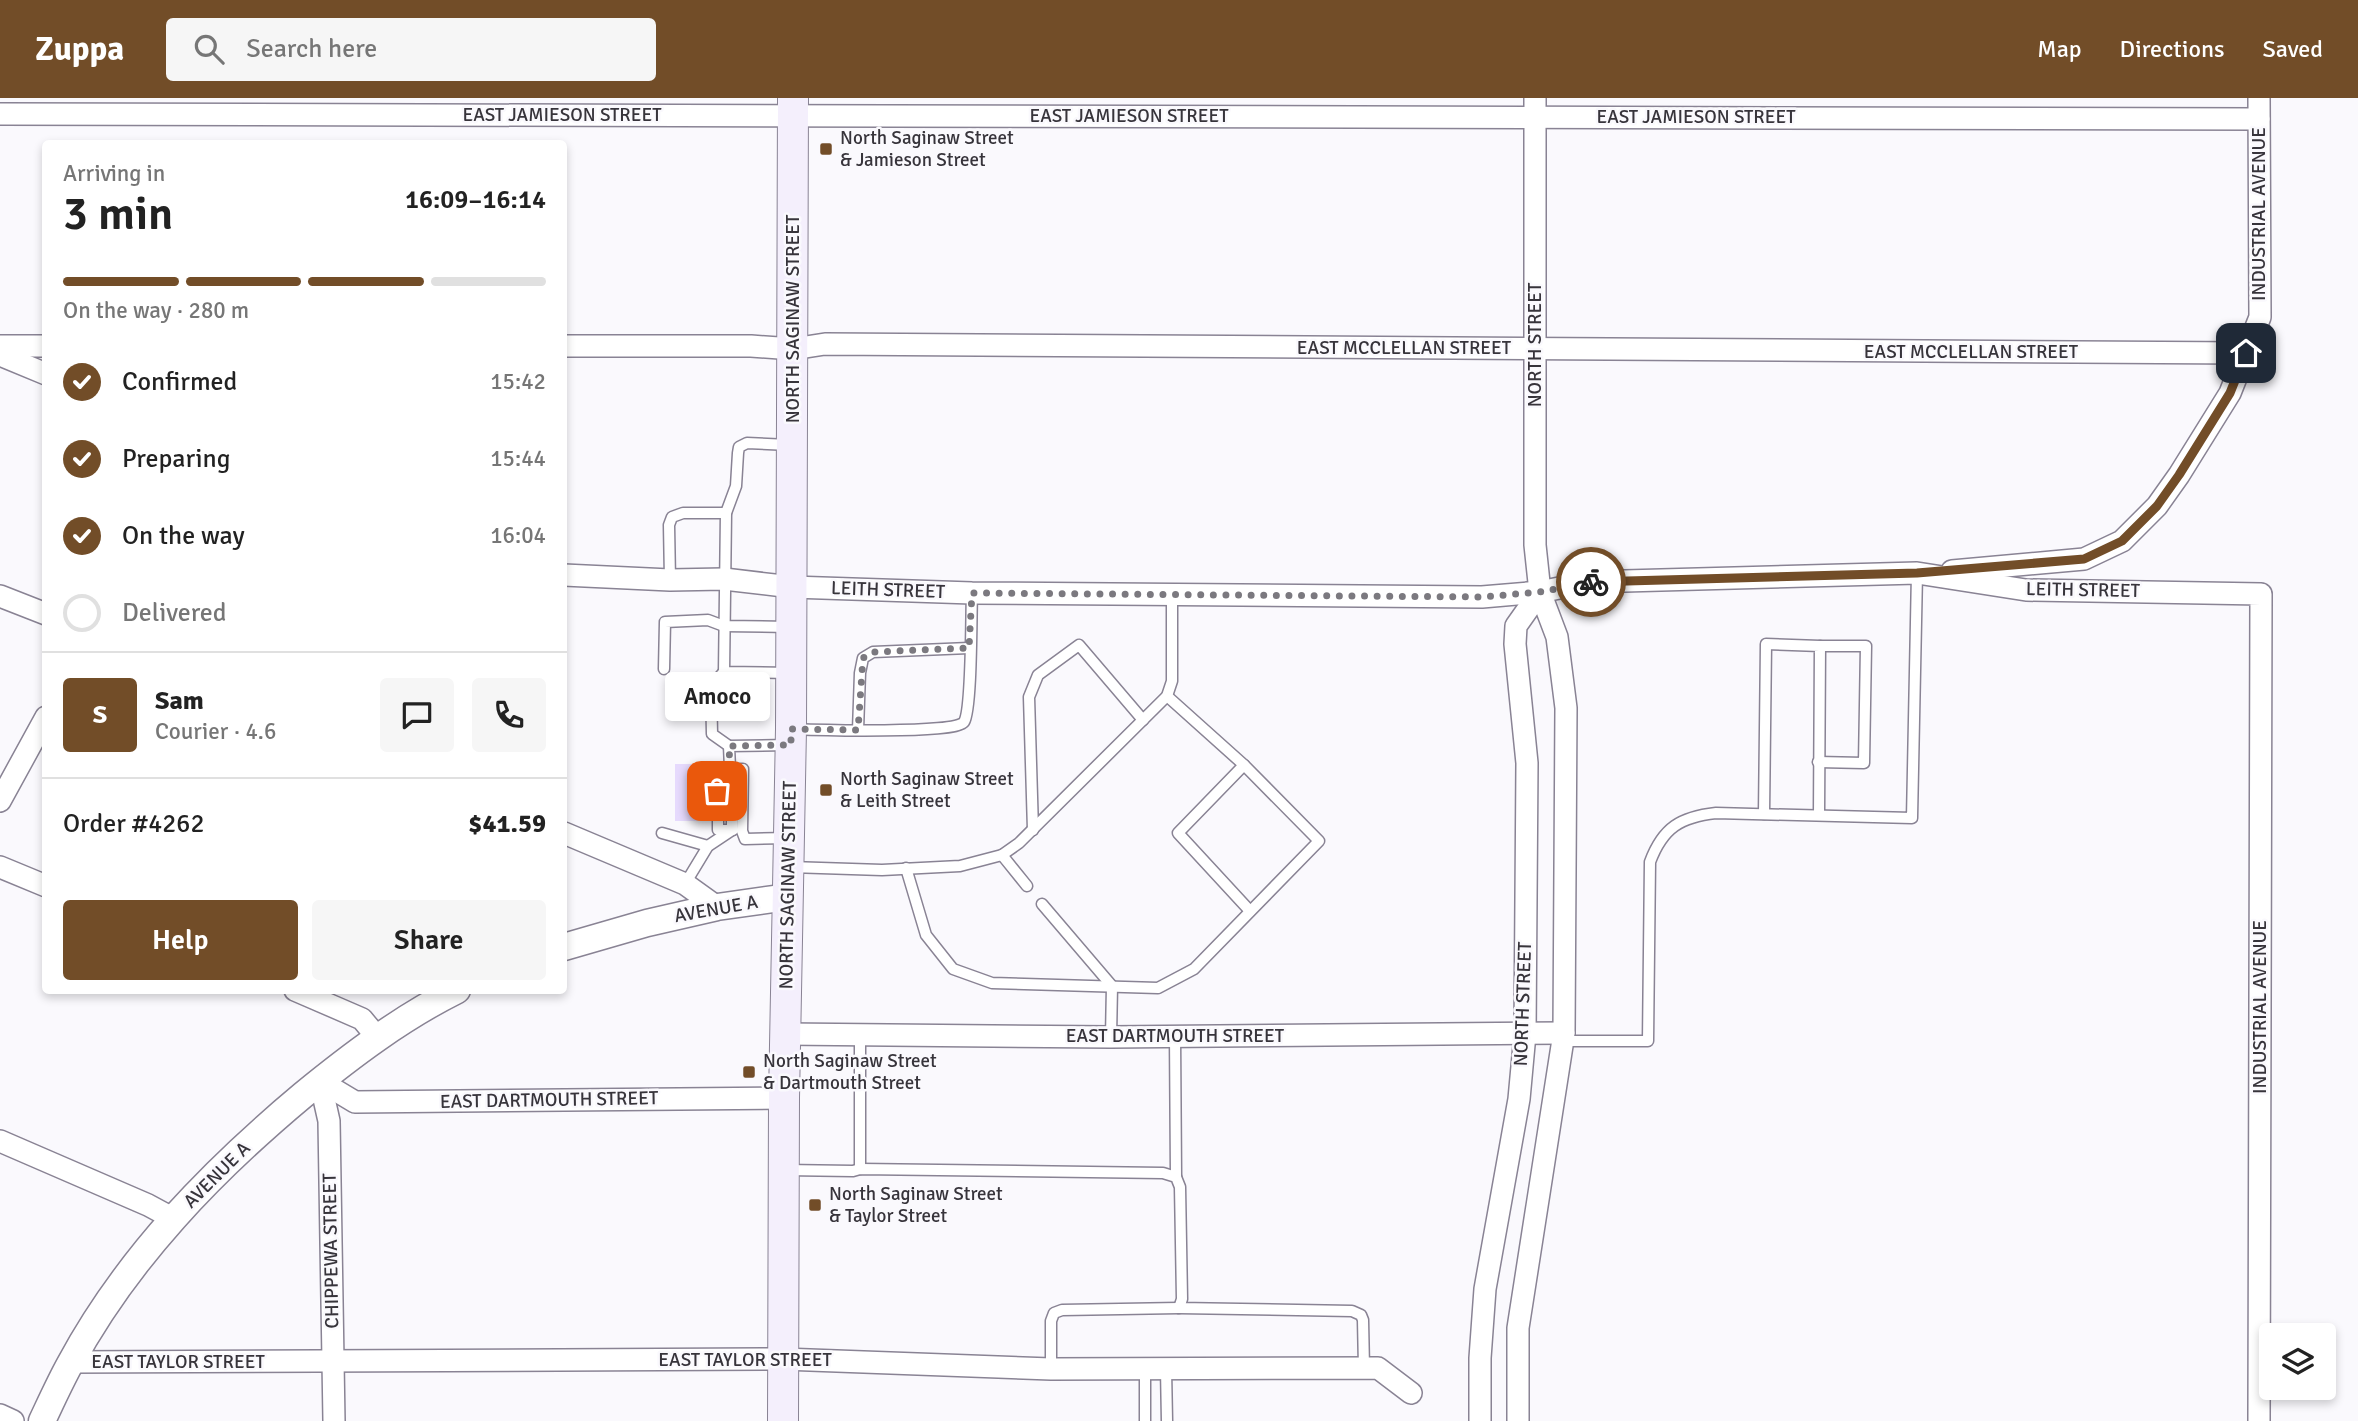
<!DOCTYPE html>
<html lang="en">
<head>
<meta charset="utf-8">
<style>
  body { margin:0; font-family:Signika,sans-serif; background:#f6f6f6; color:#222; height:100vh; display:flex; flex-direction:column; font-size:26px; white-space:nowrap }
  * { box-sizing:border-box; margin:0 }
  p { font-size:23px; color:#767676 }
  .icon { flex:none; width:38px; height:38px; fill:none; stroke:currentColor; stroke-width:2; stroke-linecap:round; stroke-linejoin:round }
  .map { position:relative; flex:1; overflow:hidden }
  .sheet { position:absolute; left:42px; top:42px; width:525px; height:854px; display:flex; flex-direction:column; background:#fff; border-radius:7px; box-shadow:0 4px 10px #0003 }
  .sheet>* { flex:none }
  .controls { position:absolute; left:2259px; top:1225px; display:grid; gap:14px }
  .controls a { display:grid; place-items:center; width:77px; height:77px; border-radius:7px; background:#fff; box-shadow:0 4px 10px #0003; font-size:35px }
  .pin { position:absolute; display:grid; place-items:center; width:60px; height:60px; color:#fff; margin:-30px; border-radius:14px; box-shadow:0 4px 10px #0006 }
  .courier { position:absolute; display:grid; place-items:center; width:70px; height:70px; margin:-35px; border:5px solid #724d28; border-radius:50%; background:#fff; color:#222; box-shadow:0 2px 9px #0007 }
  .bubble { position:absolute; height:49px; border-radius:7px; background:#fff; box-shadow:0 4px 10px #0003; font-size:23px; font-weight:600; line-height:49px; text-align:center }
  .summary em { font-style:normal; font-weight:600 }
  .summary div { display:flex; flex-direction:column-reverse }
  .summary { display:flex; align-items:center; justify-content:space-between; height:119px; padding:0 21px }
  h1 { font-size:46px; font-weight:600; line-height:52px }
  .bar { display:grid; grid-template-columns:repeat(4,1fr); gap:10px 7px; align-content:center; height:84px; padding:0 21px }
  .bar i { height:9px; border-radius:5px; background:#e0e0e0 }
  .bar .current { background:#724d28 }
  .bar p { grid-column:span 4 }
  .line { display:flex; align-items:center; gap:18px; padding:0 21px; border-top:2px solid #e0e0e0 }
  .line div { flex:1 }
  .round { display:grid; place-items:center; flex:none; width:74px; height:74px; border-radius:7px; background:#f6f6f6 }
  ol { padding:0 21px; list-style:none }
  li { display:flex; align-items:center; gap:21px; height:77px }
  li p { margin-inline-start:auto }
  li .icon { padding:7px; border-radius:50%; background:#724d28; color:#fff; stroke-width:4 }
  li:last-child { color:#767676 }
  li i { width:38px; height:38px; border:4px solid #e0e0e0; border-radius:50% }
  .cta { display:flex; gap:14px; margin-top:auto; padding:14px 21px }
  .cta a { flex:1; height:80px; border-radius:7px; background:#724d28; color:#fff; font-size:28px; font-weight:600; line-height:80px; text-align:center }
  .cta a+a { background:#f6f6f6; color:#222 }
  header { display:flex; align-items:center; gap:42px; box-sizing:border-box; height:98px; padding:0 35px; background:#724d28; color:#fff }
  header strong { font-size:33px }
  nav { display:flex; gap:38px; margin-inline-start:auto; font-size:24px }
  .search { width:490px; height:63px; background:#f6f6f6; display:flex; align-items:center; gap:18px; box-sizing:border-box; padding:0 24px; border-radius:7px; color:#767676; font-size:26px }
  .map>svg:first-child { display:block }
  .building { fill:#e6dafd }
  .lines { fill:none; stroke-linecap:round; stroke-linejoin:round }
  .service-casing { stroke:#898394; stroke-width:13 }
  .minor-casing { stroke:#898394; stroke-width:24 }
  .tertiary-casing { stroke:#898394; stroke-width:29 }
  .secondary-casing { stroke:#898394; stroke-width:32 }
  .service { stroke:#fff; stroke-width:10 }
  .minor { stroke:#fff; stroke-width:21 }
  .tertiary { stroke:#fff; stroke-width:26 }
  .secondary { stroke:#f4effc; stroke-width:30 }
  .done { stroke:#7b797f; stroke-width:7; stroke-dasharray:0 12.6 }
  .route { stroke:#724d28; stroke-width:9 }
  .poi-dot { fill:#724d28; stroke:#faf9fd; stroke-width:2.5 }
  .labels { text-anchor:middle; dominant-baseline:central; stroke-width:5; stroke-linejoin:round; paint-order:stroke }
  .street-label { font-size:19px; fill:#37343b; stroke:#faf9fd }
  .poi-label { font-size:19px; fill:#37343b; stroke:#faf9fd; text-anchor:start }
</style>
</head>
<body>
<header>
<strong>Zuppa</strong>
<div class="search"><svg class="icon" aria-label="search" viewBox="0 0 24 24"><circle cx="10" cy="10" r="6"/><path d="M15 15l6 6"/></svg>Search here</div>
<nav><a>Map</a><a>Directions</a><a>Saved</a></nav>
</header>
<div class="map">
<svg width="2358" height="1323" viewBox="0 0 2358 1323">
  <rect width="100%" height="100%" fill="#faf9fd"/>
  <g class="building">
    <path d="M 675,666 L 701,666 L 700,723 L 675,723 Z"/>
    <path d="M 705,693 L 741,693 L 741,722 L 706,721 Z"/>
  </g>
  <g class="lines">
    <defs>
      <g id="service">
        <path d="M 789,347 L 747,345 L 739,349 L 738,355 L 736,388 L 726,415 L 724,574 L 791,575"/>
        <path d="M 670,482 L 669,427 L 672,419 L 683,415 L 726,415"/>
        <path d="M 664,571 L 665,524 L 708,522 L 724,528 L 789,529"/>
        <path d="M 724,574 L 711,588 L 712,636 L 729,648"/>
        <path d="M 794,631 C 816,632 957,636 964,624 C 972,611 971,517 972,495"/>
        <path d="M 858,632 L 860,575 L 863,560 L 873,554 L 969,550"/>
        <path d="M 1818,664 L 1864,665 L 1866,548 L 1820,548"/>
        <path d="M 1244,667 L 1178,735 L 1250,813"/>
        <path d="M 717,693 L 716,671 L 743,671 L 742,733 L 745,741 L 788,740"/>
        <path d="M 731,693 L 729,648 L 788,647"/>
        <path d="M 1764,716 L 1766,546 L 1820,548 L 1819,717"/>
        <path d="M 718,722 L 718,732 L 733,732"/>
        <path d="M 1033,732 L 1029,599 L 1038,577 L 1079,547 L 1143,622"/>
        <path d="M 662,735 L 708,748"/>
        <path d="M 1002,757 L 1027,788"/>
        <path d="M 790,769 L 882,772 L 960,768 L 1002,757 L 1019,745 L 1167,598 L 1172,583 L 1172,497"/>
        <path d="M 906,770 L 926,837 L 953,871 L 992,885 L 1158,890 L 1194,871 L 1319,743 L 1244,667 L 1167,598"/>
        <path d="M 685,786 L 708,748 L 732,732 L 732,722"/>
        <path d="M 1042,806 L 1112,888 L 1111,939"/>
        <path d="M 860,937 L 860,1071"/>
        <path d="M 1175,938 L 1176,1079"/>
        <path d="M 1563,943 L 1648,943 L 1650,764 C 1663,729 1681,719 1716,715 L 1912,720 L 1917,475"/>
        <path d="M 785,1072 L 853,1073 L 860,1071 L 1163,1075 L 1176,1079 L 1180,1089 L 1182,1201 L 1179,1210 L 1352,1213 L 1361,1217 L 1363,1222 L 1364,1270"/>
        <path d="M 1051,1271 L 1051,1223 L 1054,1215 L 1062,1212 L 1179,1210"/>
        <path d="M 1145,1271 L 1145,1323"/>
        <path d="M 1166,1271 L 1167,1323"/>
      </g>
      <g id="minor">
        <path d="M 0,16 L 2259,21"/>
        <path d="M 0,248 L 46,248"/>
        <path d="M 564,248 L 751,248 L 793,251 L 825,246 L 2246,255"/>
        <path d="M 0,257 L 46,276"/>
        <path d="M 1952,473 L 2084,461 L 2122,443 L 2157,408 L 2179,377 L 2230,295 L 2260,219 L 2259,0"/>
        <path d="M 564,477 L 670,482 L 724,481 L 792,489 L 972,495 L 1482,499 L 1540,494 L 1588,484 L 1917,475 L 2026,492 L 2261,496 L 2259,1323"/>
        <path d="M 0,498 L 46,516"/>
        <path d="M 0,703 L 46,619"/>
        <path d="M 564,735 L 685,786 L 717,809"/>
        <path d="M 0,769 L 46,788"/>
        <path d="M 295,892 L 362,921 L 377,939"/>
        <path d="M 785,936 L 1111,939 L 1564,935"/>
        <path d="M 320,983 L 355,1004 L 784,1000"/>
        <path d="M 320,983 L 329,1023 L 334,1323"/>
        <path d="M 0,1043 L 148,1107 L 174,1121"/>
        <path d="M 71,1264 L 783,1261 L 1051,1271 L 1378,1270 L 1411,1295"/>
        <path d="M 0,1317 L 13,1323"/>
        <path d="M 1480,1323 L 1480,1260 L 1485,1191 L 1519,1001 L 1525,936 L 1527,665 L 1515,546 L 1516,528 L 1540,494"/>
        <path d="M 1518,1323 L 1518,1230 L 1564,935 L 1566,610 L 1557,539 L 1540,494 L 1535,447 L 1535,0"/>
      </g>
      <g id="tertiary">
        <path d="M 564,849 L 647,825 L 717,809 L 788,799"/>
        <path d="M 42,1323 C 51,1304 60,1284 70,1266 C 127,1160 212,1073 303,997 C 352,957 401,920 457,892"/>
      </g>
      <path id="secondary" d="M 783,1323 L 784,1000 L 791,631 L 793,0"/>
    </defs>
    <use href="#service" class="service-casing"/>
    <use href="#minor" class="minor-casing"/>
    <use href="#tertiary" class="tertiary-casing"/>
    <use href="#secondary" class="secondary-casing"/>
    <use href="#service" class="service"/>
    <use href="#minor" class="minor"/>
    <use href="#tertiary" class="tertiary"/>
    <use href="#secondary" class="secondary"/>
  </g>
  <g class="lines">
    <path class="done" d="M 717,693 L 716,671 L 730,671 L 729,648 L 791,647 L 791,631 L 858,632 L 863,560 L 873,554 L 969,550 L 972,495 L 1482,499 L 1540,494 L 1591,484"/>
    <path class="route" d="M 1591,484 L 1917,475 L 2084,461 L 2122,443 L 2157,408 L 2179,377 L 2230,295 L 2246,255"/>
  </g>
  <g class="poi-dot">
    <rect x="819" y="44" width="14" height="14" rx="3.5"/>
    <rect x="819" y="685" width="14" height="14" rx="3.5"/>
    <rect x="742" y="967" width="14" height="14" rx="3.5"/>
    <rect x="808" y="1100" width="14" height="14" rx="3.5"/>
  </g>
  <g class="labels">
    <g class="street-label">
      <text x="562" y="17">EAST JAMIESON STREET</text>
      <text x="1129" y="18">EAST JAMIESON STREET</text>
      <text x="1696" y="19">EAST JAMIESON STREET</text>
      <text transform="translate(2259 116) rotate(-90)">INDUSTRIAL AVENUE</text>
      <text transform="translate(793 221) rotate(-90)">NORTH SAGINAW STREET</text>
      <text transform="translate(1535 247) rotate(-90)">NORTH STREET</text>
      <text x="1404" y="250">EAST MCCLELLAN STREET</text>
      <text x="1971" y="254">EAST MCCLELLAN STREET</text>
      <text transform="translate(888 492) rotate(2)">LEITH STREET</text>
      <text transform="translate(2083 492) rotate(1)">LEITH STREET</text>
      <text transform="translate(788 787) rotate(-89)">NORTH SAGINAW STREET</text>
      <text transform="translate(716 811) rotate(-10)">AVENUE A</text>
      <text transform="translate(1523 906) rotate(-88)">NORTH STREET</text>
      <text transform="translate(2260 909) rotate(-90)">INDUSTRIAL AVENUE</text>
      <text x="1175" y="938">EAST DARTMOUTH STREET</text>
      <text transform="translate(549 1002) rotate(-1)">EAST DARTMOUTH STREET</text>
      <text transform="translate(217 1077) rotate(-45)">AVENUE A</text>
      <text transform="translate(331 1153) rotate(-91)">CHIPPEWA STREET</text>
      <text x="745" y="1262">EAST TAYLOR STREET</text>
      <text x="178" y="1264">EAST TAYLOR STREET</text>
    </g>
    <g class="poi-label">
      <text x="840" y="40">North Saginaw Street<tspan x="840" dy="22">&amp; Jamieson Street</tspan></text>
      <text x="840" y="681">North Saginaw Street<tspan x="840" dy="22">&amp; Leith Street</tspan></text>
      <text x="763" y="963">North Saginaw Street<tspan x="763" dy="22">&amp; Dartmouth Street</tspan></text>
      <text x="829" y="1096">North Saginaw Street<tspan x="829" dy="22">&amp; Taylor Street</tspan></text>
    </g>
  </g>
</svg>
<div class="controls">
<a><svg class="icon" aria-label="layers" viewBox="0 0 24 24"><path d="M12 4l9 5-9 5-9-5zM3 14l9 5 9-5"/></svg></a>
</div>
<div class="pin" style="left:717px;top:693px;background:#ea580c"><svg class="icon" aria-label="bag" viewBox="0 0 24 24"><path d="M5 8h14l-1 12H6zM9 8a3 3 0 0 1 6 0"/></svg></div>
<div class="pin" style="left:2246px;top:255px;background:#1f2937"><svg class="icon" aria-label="home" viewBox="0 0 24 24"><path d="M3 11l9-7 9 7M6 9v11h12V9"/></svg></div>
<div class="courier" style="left:1591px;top:484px"><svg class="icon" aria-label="bike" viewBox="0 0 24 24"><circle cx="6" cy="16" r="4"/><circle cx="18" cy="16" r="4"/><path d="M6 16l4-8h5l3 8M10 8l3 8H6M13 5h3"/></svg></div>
<div class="bubble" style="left:665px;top:574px;width:105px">Amoco</div>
<section class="sheet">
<div class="summary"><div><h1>3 min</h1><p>Arriving in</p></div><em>16:09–16:14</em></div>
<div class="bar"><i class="current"></i><i class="current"></i><i class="current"></i><i></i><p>On the way · 280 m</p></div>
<ol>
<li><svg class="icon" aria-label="check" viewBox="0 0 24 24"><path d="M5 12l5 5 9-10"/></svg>Confirmed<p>15:42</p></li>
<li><svg class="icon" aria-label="check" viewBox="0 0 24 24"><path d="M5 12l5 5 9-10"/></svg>Preparing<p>15:44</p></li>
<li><svg class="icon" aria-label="check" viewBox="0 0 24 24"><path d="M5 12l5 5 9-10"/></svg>On the way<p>16:04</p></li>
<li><i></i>Delivered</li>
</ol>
<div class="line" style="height:126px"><b class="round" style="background:#724d28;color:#fff">S</b><div><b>Sam</b><p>Courier · 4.6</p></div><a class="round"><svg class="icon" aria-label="chat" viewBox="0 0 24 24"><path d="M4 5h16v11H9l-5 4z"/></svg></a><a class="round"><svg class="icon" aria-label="phone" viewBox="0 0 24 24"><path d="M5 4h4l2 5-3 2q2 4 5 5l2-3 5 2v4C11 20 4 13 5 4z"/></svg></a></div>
<div class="line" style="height:91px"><div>Order #4262</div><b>$41.59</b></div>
<div class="cta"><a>Help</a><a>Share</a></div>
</section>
</div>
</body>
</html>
